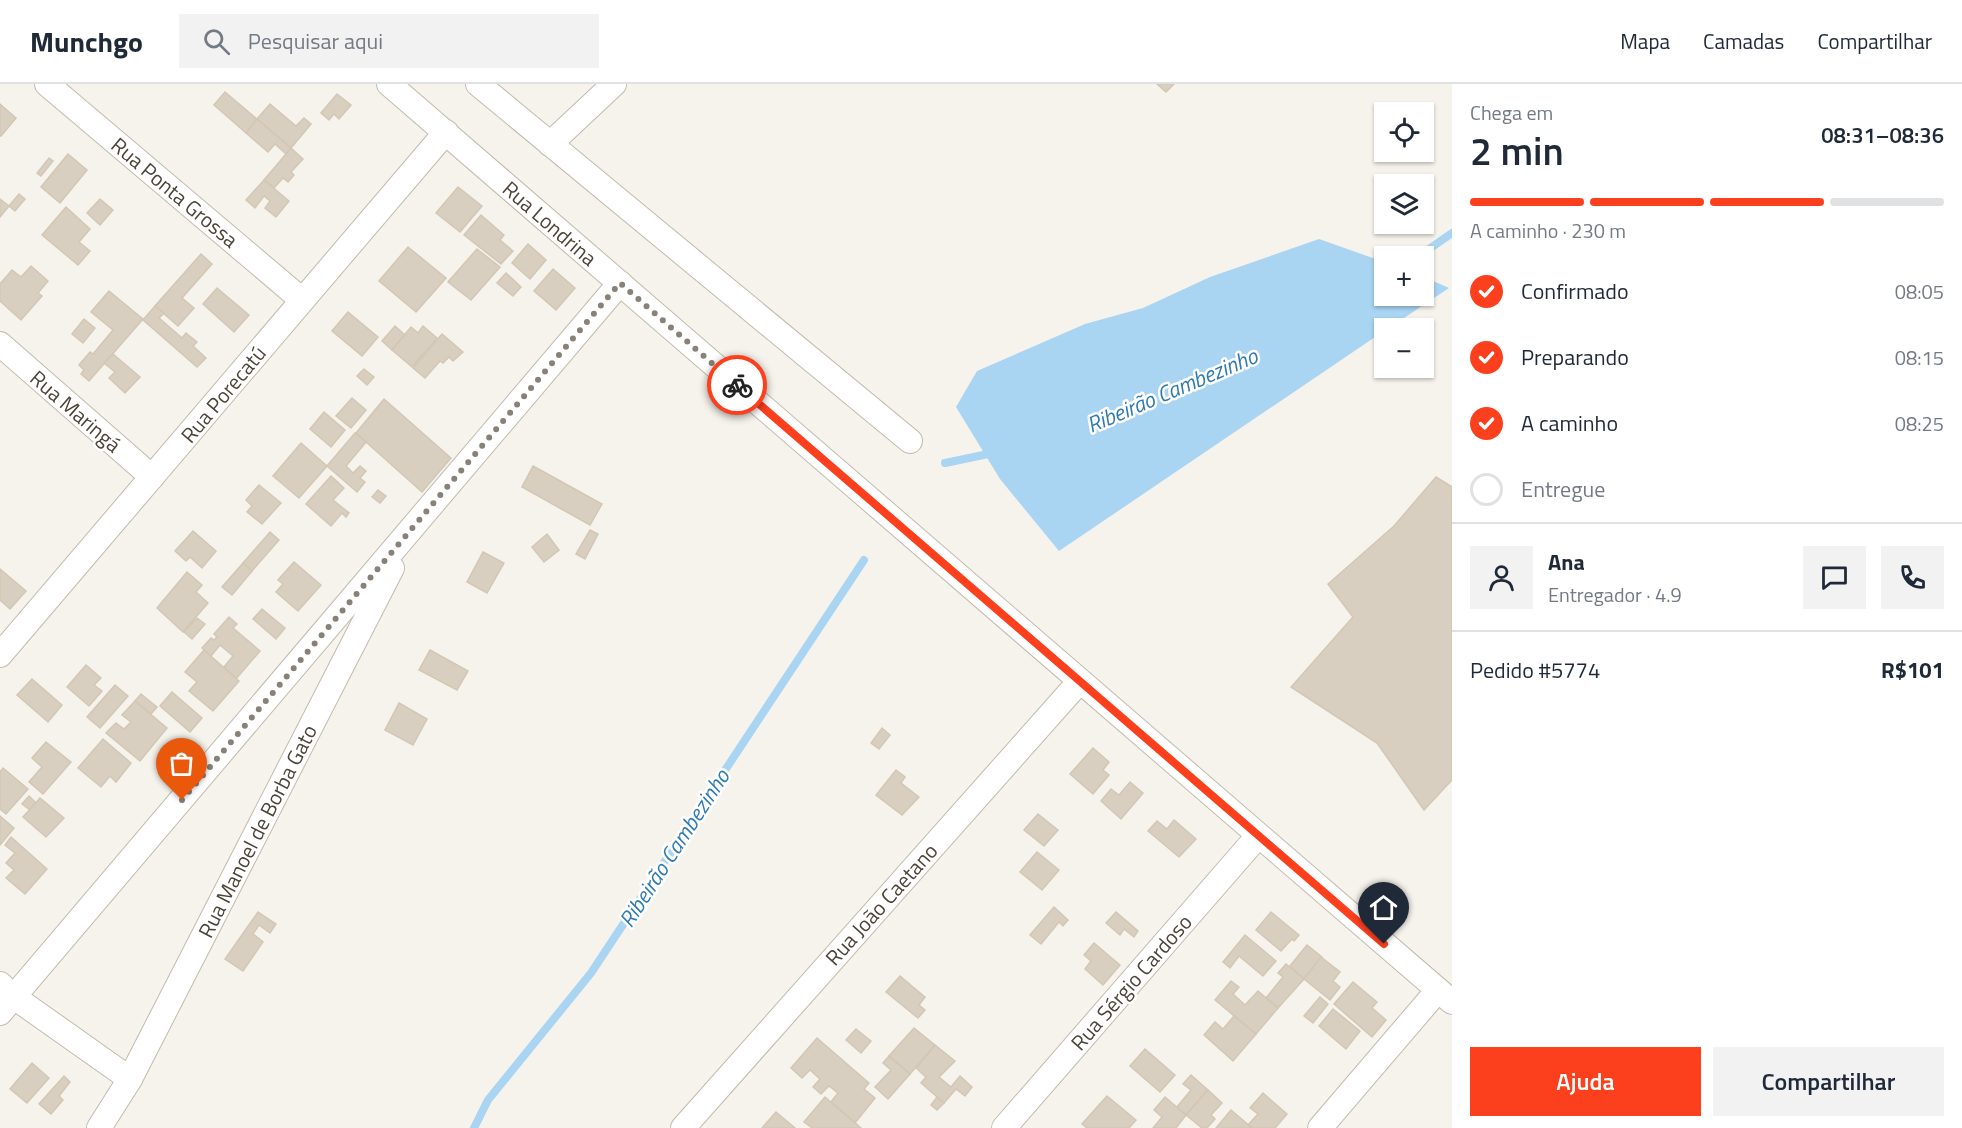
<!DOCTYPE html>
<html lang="pt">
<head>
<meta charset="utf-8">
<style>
  body { margin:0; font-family:"Titillium Web",sans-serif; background:#f2f2f3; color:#1f2937; height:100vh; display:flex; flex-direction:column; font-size:22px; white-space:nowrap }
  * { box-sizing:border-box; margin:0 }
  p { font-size:20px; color:#747a83 }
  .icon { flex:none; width:33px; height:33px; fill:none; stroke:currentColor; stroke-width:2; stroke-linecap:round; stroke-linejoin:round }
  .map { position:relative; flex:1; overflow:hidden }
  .side { display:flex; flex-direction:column; background:#fff; width:510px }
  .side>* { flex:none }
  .controls { position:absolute; left:1374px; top:18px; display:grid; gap:12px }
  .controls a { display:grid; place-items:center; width:60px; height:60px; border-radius:0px; background:#fff; box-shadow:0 2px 4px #0004; font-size:30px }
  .pin { position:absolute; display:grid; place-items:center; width:51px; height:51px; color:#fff; margin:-62px -26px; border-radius:50% 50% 50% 0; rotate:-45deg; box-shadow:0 0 6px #0007 }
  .pin .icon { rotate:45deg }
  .courier { position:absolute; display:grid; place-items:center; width:60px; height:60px; margin:-30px; border:4px solid #fc3f1d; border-radius:50%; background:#fff; color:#222; box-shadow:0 2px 8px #0007 }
  .headline em { font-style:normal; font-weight:600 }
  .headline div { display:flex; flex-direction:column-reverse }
  .headline { display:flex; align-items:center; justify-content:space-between; height:102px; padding:0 18px }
  h1 { font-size:39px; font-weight:600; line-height:45px }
  .bar { display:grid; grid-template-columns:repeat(4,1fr); gap:9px 6px; align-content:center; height:72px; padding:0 18px }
  .bar i { height:8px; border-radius:4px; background:#e0e1e3 }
  .bar .current { background:#fc3f1d }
  .bar p { grid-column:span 4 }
  .line { display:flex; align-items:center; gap:15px; padding:0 18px; border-top:2px solid #e0e1e3 }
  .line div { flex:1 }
  .round { display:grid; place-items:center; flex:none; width:63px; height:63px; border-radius:0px; background:#f2f2f3 }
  ol { padding:0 18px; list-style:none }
  li { display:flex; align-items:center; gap:18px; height:66px }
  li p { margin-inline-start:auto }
  li .icon { padding:6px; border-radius:50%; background:#fc3f1d; color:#fff; stroke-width:4 }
  li:last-child { color:#747a83 }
  li i { width:33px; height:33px; border:3px solid #e0e1e3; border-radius:50% }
  .action { display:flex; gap:12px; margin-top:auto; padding:12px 18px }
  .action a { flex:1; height:69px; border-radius:0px; background:#fc3f1d; color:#fff; font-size:24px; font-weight:600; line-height:69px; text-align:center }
  .action a+a { background:#f2f2f3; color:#1f2937 }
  header { display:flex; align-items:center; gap:36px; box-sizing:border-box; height:84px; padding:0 30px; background:#fff; border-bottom:2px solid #e0e1e3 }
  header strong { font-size:28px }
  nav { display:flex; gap:33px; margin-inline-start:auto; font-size:21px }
  .search { width:420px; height:54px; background:#f2f2f3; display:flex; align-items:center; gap:15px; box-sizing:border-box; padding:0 21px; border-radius:0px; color:#747a83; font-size:22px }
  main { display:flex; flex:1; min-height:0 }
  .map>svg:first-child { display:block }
  .water { fill:#a9d4f2 }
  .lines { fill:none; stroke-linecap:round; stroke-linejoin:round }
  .stream { stroke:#a9d4f2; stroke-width:8 }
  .building { fill:#d8cfc1; stroke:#d3c7b4; stroke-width:1.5 }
  .minor-casing { stroke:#c2bbae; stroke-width:26 }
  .minor { stroke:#fff; stroke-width:24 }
  .done { stroke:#878178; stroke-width:6; stroke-dasharray:0 10.8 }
  .route { stroke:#fc3f1d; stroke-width:8 }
  .labels { text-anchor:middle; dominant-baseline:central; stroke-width:5; stroke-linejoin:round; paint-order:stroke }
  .street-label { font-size:21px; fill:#4b4439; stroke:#fff }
  .water-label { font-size:22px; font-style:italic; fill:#2e7ab2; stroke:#fff }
</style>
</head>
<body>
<header>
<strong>Munchgo</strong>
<div class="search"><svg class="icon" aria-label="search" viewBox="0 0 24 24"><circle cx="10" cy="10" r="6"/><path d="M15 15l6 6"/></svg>Pesquisar aqui</div>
<nav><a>Mapa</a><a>Camadas</a><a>Compartilhar</a></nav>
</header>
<main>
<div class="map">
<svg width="1452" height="1044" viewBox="0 0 1452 1044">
  <rect width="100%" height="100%" fill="#f6f3ec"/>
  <path class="water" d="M 1319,155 L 1384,178 L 1384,212 L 1424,212 L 1424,193 L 1449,204 L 1389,244 L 1384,244 L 1384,247 L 1059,467 L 1000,395 L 956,323 L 977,287 L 1085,240 L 1143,224 L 1210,193 Z"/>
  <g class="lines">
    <g class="stream">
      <path d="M 1419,172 L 1452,149"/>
      <path d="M 945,379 L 993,369"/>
      <path d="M 474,1044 L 488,1016 L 591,889 L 864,476"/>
    </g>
  </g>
  <g class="building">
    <path d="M 1157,0 L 1174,0 L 1166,8 Z"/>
    <path d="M 225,8 L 257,35 L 246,49 L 214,21 Z"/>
    <path d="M 337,10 L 351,21 L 339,35 L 334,30 L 329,36 L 321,29 Z"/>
    <path d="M 0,20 L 16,34 L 1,52 L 0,52 Z"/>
    <path d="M 270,20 L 296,42 L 304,34 L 311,40 L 291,64 L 257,35 Z"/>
    <path d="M 257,35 L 291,64 L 286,70 L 275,60 L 268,68 L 246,49 Z"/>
    <path d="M 291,64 L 303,75 L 291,88 L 294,91 L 288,98 L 283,94 L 274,104 L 264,96 Z"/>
    <path d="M 68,70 L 87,86 L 60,119 L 41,103 Z"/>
    <path d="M 49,74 L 53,77 L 41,92 L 37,89 Z"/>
    <path d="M 264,96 L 289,117 L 276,133 L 265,124 L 270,117 L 264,112 L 255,124 L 246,116 Z"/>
    <path d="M 458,103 L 482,122 L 460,148 L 436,129 Z"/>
    <path d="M 19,110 L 25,115 L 15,127 L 9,122 Z"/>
    <path d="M 0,115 L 9,122 L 0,133 Z"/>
    <path d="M 100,115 L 113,126 L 100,141 L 87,129 Z"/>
    <path d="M 66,123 L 90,145 L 79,158 L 90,167 L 78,181 L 42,151 Z"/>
    <path d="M 481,131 L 504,151 L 500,156 L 513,167 L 501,180 L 464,151 Z"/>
    <path d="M 528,160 L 546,176 L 530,195 L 512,179 Z"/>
    <path d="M 408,163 L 446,194 L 416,228 L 379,197 Z"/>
    <path d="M 477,165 L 500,183 L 471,216 L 448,198 Z"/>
    <path d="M 201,170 L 212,180 L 182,214 L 194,224 L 178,242 L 155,222 Z"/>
    <path d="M 31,182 L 48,197 L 38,209 L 42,212 L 21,236 L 0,217 L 0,200 L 12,186 L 21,193 Z"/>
    <path d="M 553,185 L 575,204 L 556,226 L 534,207 Z"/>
    <path d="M 506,189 L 521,203 L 513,212 L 497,199 Z"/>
    <path d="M 217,204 L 249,231 L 234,248 L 203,220 Z"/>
    <path d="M 109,207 L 143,235 L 89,297 L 81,290 L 84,286 L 79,281 L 90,268 L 93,270 L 113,246 L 91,228 Z"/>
    <path d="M 155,222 L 164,229 L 159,234 L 182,254 L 186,249 L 197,258 L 193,262 L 206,274 L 197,283 L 143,236 Z"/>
    <path d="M 348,228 L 378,253 L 362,272 L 332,247 Z"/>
    <path d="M 84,235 L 95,244 L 83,259 L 72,250 Z"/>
    <path d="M 395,242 L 405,251 L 392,266 L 382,257 Z"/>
    <path d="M 423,242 L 437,254 L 412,283 L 392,266 L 411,243 L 418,249 Z"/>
    <path d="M 442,250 L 463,268 L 453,277 L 449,273 L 443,279 L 440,277 L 425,294 L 413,284 Z"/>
    <path d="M 113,270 L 140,293 L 125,309 L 109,294 L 115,288 L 104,279 Z"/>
    <path d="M 364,285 L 374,293 L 367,301 L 357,292 Z"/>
    <path d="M 352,314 L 366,326 L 351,344 L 336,332 Z"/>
    <path d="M 384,315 L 451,374 L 422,408 L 356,349 Z"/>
    <path d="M 324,328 L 345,346 L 331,363 L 310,345 Z"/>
    <path d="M 355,349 L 366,358 L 346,382 L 353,389 L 360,382 L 366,387 L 360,394 L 365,398 L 357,408 L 327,382 Z"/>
    <path d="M 301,359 L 327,382 L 299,414 L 273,392 Z"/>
    <path d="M 533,382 L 602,420 L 590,441 L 522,403 Z"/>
    <path d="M 331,392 L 344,404 L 333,416 L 349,429 L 346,433 L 342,429 L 331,442 L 306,420 Z"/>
    <path d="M 1436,393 L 1452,403 L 1452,696 L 1424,726 L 1377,659 L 1291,603 L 1353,533 L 1328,500 L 1394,442 Z"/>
    <path d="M 259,401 L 281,419 L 262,440 L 247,428 L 252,422 L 246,416 Z"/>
    <path d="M 378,406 L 386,412 L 380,419 L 372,413 Z"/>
    <path d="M 590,446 L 598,450 L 585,475 L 576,470 Z"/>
    <path d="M 193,447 L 216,467 L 202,484 L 190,473 L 186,477 L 175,467 Z"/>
    <path d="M 270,448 L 279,456 L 252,487 L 243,479 Z"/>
    <path d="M 547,450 L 559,466 L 544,478 L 532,463 Z"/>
    <path d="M 483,468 L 504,479 L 487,509 L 467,498 Z"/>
    <path d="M 294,478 L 321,501 L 298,527 L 276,508 L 283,500 L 278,496 Z"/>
    <path d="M 243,479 L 252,487 L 232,511 L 222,503 Z"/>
    <path d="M 0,485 L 26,507 L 10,525 L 0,516 Z"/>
    <path d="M 187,488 L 202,501 L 196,508 L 208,519 L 183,548 L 157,524 Z"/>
    <path d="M 262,525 L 285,544 L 276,555 L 253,535 Z"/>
    <path d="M 229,533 L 237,540 L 233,544 L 260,567 L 236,595 L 224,583 L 233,572 L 220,561 L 211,572 L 202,564 L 211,554 L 214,556 L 217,553 L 214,550 Z"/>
    <path d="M 197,534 L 205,540 L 192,555 L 184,548 Z"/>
    <path d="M 204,566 L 239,597 L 213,627 L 189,607 L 197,598 L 185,588 Z"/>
    <path d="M 430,566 L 468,587 L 457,606 L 419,586 Z"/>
    <path d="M 86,581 L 101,594 L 94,601 L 102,607 L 89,622 L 67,603 Z"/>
    <path d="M 32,595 L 62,621 L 48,638 L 17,611 Z"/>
    <path d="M 115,601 L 128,612 L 100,644 L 87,633 Z"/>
    <path d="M 172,608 L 202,634 L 190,648 L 160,622 Z"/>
    <path d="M 141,610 L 157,623 L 151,630 L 135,617 Z"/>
    <path d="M 135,617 L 167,644 L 140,677 L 106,649 L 116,639 L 124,645 L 131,638 L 122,631 Z"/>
    <path d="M 399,619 L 427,635 L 413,661 L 385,646 Z"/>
    <path d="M 882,644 L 890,651 L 879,665 L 871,659 Z"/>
    <path d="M 103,655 L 131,679 L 116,698 L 110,692 L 101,703 L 78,684 Z"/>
    <path d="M 46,658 L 71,678 L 43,710 L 29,698 L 42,683 L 32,674 Z"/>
    <path d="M 1093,664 L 1109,678 L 1103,686 L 1109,691 L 1093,710 L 1070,690 Z"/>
    <path d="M 3,684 L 28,705 L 6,730 L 0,725 L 0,688 Z"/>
    <path d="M 896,686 L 905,693 L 901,699 L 919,713 L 902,731 L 876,711 Z"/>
    <path d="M 1130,698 L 1143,709 L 1121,735 L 1101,717 L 1111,705 L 1119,711 Z"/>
    <path d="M 29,712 L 36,719 L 30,726 L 22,720 Z"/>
    <path d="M 40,714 L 64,734 L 46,753 L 23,733 Z"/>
    <path d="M 1038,730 L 1058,746 L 1044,762 L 1024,746 Z"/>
    <path d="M 0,732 L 14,744 L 0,761 Z"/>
    <path d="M 1174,736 L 1196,755 L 1179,773 L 1148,747 L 1157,737 L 1167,745 Z"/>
    <path d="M 11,753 L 47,785 L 25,810 L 6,794 L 14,786 L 6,779 L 15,769 L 5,761 Z"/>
    <path d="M 1037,768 L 1059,786 L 1042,806 L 1020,788 Z"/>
    <path d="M 1054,823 L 1068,836 L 1063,842 L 1059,838 L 1041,860 L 1030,851 Z"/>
    <path d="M 258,828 L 276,840 L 270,849 L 259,841 L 253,850 L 263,858 L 243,887 L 225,875 Z"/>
    <path d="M 1116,828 L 1138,847 L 1134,853 L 1124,845 L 1120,851 L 1106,839 Z"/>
    <path d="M 1271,828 L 1299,851 L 1294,857 L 1292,855 L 1281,867 L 1256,846 Z"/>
    <path d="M 1245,851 L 1276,877 L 1263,892 L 1239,872 L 1230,884 L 1223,878 Z"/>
    <path d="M 1094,859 L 1120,881 L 1103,901 L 1085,885 L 1091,877 L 1084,871 Z"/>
    <path d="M 1307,861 L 1322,873 L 1304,895 L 1290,882 Z"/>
    <path d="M 1321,873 L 1340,888 L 1333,897 L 1340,903 L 1330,916 L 1304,895 Z"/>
    <path d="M 1286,880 L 1304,895 L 1278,924 L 1266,914 L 1283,893 L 1278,889 Z"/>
    <path d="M 900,892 L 925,913 L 919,921 L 925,926 L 918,934 L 886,908 Z"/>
    <path d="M 1231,897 L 1239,903 L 1233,910 L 1245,921 L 1258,907 L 1278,924 L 1256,950 L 1215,916 Z"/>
    <path d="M 1353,898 L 1377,918 L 1372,924 L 1386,936 L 1372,953 L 1334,920 Z"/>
    <path d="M 1320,913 L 1328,920 L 1313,939 L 1304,932 Z"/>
    <path d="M 1333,925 L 1360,947 L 1346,965 L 1319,942 Z"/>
    <path d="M 1234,932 L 1256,950 L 1233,977 L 1204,951 L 1215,938 L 1223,945 Z"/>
    <path d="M 914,944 L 935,961 L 910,990 L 889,972 Z"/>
    <path d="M 856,945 L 871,957 L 861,969 L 846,956 Z"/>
    <path d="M 817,954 L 869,999 L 864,1005 L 875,1014 L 855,1039 L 831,1018 L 838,1009 L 829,1002 L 821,1010 L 813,1003 L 820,995 L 810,986 L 802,994 L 791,984 Z"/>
    <path d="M 935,961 L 955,977 L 939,993 L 951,1003 L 960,992 L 972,1003 L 965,1012 L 956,1005 L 944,1019 L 921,999 L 926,993 L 916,984 Z"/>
    <path d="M 1145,965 L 1175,991 L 1160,1008 L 1130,982 Z"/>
    <path d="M 889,972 L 910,990 L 888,1015 L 875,1003 L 891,986 L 883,979 Z"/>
    <path d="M 32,979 L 49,994 L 27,1019 L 10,1005 Z"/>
    <path d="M 1191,991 L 1208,1006 L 1186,1031 L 1177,1023 L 1191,1006 L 1183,1000 Z"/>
    <path d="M 64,992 L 70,998 L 59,1012 L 63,1016 L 51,1030 L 39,1020 Z"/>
    <path d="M 1208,1006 L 1222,1019 L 1211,1031 L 1215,1035 L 1207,1044 L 1202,1044 L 1186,1031 Z"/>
    <path d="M 1263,1009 L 1287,1030 L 1275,1044 L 1252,1044 L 1248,1041 L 1258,1030 L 1250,1024 Z"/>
    <path d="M 1107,1012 L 1136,1036 L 1129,1044 L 1087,1044 L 1082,1040 Z"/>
    <path d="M 825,1013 L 861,1044 L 812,1044 L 804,1038 Z"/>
    <path d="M 937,1013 L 944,1019 L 937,1026 L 931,1021 Z"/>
    <path d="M 1165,1013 L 1186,1031 L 1176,1044 L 1153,1044 L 1162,1033 L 1154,1026 Z"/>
    <path d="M 1231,1026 L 1252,1044 L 1216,1044 Z"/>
    <path d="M 776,1028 L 795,1044 L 762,1044 Z"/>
  </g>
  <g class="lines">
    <defs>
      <g id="minor">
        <path d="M 47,0 L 302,216"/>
        <path d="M 389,0 L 1452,918"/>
        <path d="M 478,0 L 910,357"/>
        <path d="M 550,60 L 614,0"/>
        <path d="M 0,260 L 152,393"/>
        <path d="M 0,571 L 446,48"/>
        <path d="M 0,900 L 14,913 L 130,995"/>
        <path d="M 0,929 L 620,199"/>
        <path d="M 99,1044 L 130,995 L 392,484"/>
        <path d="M 683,1044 L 1080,597"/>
        <path d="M 1004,1044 L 1258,752"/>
        <path d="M 1320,1044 L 1438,906"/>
      </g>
    </defs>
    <use href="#minor" class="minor-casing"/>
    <use href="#minor" class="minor"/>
  </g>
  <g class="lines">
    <path class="done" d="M 182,716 L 620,199 L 737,301"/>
    <path class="route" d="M 737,301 L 1384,860"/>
  </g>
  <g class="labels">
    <g class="street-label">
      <text transform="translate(175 108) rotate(40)">Rua Ponta Grossa</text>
      <text transform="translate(550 139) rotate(41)">Rua Londrina</text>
      <text transform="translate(223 310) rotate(-50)">Rua Porecatú</text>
      <text transform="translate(76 327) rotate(41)">Rua Maringá</text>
      <text transform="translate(257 747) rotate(-63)">Rua Manoel de Borba Gato</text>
      <text transform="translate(881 820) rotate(-48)">Rua João Caetano</text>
      <text transform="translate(1131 898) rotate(-49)">Rua Sérgio Cardoso</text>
    </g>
    <g class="water-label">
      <text transform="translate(1172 306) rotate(-23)">Ribeirão Cambezinho</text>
      <text transform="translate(674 764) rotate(-57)">Ribeirão Cambezinho</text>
    </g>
  </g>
</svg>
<div class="controls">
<a><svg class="icon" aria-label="locate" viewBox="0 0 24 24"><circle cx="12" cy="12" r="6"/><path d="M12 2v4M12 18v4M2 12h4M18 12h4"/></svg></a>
<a><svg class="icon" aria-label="layers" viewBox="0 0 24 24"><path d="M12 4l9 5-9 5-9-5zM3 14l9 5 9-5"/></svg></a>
<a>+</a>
<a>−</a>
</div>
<div class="pin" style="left:182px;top:716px;background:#ea580c"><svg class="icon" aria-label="bag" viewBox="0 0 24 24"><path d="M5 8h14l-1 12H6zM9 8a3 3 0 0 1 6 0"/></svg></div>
<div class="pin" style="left:1384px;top:860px;background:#1f2937"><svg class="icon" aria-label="home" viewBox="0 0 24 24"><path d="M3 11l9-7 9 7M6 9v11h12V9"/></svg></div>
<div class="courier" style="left:737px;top:301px"><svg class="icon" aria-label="bike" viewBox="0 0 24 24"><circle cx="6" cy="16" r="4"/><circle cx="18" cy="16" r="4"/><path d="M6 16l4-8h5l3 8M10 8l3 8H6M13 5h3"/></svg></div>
</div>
<section class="side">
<div class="headline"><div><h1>2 min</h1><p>Chega em</p></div><em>08:31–08:36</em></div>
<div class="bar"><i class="current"></i><i class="current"></i><i class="current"></i><i></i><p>A caminho · 230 m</p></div>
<ol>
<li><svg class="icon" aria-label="check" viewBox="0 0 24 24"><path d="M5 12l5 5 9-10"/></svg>Confirmado<p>08:05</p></li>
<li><svg class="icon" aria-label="check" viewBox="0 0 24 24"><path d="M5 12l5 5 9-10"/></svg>Preparando<p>08:15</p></li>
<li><svg class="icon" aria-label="check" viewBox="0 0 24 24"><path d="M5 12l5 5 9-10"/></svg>A caminho<p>08:25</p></li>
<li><i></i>Entregue</li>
</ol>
<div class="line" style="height:108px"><a class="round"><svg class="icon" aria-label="person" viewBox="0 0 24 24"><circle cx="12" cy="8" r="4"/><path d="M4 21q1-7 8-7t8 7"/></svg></a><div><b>Ana</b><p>Entregador · 4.9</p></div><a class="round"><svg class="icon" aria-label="chat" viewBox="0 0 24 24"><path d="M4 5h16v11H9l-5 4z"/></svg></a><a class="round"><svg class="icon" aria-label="phone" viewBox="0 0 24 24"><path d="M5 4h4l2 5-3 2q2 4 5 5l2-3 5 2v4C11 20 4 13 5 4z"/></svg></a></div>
<div class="line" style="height:78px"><div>Pedido #5774</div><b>R$101</b></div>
<div class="action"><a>Ajuda</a><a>Compartilhar</a></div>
</section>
</main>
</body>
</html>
